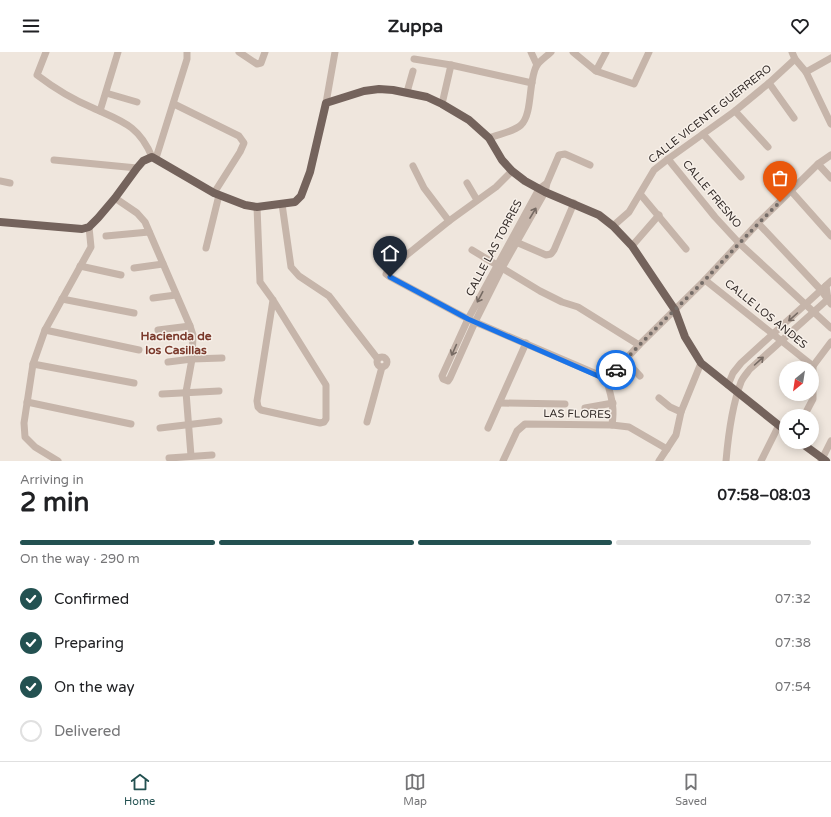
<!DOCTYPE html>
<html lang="en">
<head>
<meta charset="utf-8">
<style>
  body { margin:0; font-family:"Varela Round",sans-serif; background:#f6f6f6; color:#202124; height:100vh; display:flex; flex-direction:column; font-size:15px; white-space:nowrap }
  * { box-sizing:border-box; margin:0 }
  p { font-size:13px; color:#757577 }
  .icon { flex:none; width:22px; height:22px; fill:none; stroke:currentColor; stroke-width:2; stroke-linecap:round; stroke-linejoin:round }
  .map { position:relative; height:409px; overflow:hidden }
  .sheet { display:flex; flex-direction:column; background:#fff; flex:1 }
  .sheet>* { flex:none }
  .needle { width:26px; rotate:210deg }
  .fabs { position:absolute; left:779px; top:309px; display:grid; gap:8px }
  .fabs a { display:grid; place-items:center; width:40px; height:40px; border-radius:50%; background:#fff; box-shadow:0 2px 10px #0003; font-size:20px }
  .pin { position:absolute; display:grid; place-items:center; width:34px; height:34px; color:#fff; margin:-41px -17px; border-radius:50% 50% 50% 0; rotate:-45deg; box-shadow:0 0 4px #0007 }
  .pin .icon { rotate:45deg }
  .courier { position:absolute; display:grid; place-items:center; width:40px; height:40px; margin:-20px; border:3px solid #1a73e8; border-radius:50%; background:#fff; color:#222; box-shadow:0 1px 5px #0007 }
  .summary em { font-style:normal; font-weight:700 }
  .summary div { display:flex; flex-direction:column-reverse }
  .summary { display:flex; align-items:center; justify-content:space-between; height:68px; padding:0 20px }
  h1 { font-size:26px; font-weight:700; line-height:30px }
  .bar { display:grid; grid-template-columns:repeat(4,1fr); gap:6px 4px; align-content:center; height:48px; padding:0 20px }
  .bar i { height:5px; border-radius:3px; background:#e0e0e0 }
  .bar .current { background:#235151 }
  .bar p { grid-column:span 4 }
  ol { padding:0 20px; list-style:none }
  li { display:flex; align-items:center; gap:12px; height:44px }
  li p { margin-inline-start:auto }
  li .icon { padding:4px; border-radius:50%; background:#235151; color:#fff; stroke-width:4 }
  li:last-child { color:#757577 }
  li i { width:22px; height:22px; border:2px solid #e0e0e0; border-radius:50% }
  header { display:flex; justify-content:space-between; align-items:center; height:52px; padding:0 20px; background:#fff; font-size:18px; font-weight:700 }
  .dock { display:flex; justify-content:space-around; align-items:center; height:56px; border-top:1px solid #e0e0e0; background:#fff; font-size:11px; color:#757577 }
  .dock a { display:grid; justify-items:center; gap:2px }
  .dock .current { color:#235151 }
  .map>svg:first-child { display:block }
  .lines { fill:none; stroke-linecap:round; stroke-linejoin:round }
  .minor { stroke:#c6b5aa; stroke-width:7 }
  .major { stroke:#74635c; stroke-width:8 }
  .oneway { stroke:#766a63 }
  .done { stroke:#756d68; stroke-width:4; stroke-dasharray:0 7.2 }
  .route { stroke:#1a73e8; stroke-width:5 }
  .labels { text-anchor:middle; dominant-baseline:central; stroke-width:3; stroke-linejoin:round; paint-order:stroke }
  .street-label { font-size:11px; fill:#342c29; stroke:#f7f0e9 }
  .neighbourhood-label { font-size:12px; font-weight:bold; fill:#7a392b; stroke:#f7f0e9 }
</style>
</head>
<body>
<header><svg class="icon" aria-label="menu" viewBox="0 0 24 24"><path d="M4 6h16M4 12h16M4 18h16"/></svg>Zuppa<svg class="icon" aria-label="heart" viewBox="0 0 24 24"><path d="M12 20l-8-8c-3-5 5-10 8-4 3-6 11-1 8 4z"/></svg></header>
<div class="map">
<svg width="831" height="409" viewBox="0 0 831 409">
  <rect width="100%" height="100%" fill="#efe6dd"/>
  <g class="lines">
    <g class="minor">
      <path d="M 46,0 L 37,23 C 54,36 74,48 93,56 C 121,69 139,73 152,105"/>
      <path d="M 239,0 L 257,12 L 261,11 L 265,0"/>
      <path d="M 531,0 L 537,13"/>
      <path d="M 573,0 L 596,19 L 634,32 L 649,0"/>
      <path d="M 792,0 L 795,7 L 806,20 L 831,72"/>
      <path d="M 414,7 L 451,13 L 532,31"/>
      <path d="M 596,19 L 606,0"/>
      <path d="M 806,20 L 831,6"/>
      <path d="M 769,31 L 794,66"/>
      <path d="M 407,40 L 413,19"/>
      <path d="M 106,41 L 137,50"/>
      <path d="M 326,51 L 335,0"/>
      <path d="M 174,52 L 239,84 L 244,91 L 240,100 L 214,141"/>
      <path d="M 442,52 L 451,13"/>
      <path d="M 100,59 L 118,0"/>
      <path d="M 735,59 L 768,95"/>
      <path d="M 703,82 L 741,125"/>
      <path d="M 489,86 C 499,82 513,80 521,73 C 533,62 528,27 537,13 C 541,8 547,4 551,0"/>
      <path d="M 156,106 L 187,7 L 187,0"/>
      <path d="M 668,107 L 715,165 L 739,191 L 831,276"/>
      <path d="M 54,108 L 137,116"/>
      <path d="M 818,112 L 831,126"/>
      <path d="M 413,114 L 424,136 L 449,169"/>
      <path d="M 512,119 L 496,135 L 449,169 L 388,218 L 386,222 L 390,225 L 468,267 L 606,326"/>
      <path d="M 0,129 L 10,131"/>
      <path d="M 467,131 L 477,148"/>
      <path d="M 547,131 L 539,137 L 468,267 L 442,324 L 443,327 L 448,329 L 450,326 L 475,270 L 502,216 L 545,140 L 547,131 L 559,103 L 565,102 L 590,113"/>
      <path d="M 791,139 L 831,184"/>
      <path d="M 641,143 L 686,197"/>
      <path d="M 115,146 L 137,161 L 145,170 L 190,274 L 193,283 L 192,307 L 186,340 L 191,404"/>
      <path d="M 282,152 L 291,215 L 299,224 L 329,244 L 377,306"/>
      <path d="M 257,155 L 260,230 L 273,248 L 326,333 L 326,367 L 324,370 L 320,371 L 261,358 L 258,355 L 257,349 L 273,248"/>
      <path d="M 758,171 L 821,238 L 831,252"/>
      <path d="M 613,174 L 629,160 L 654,118 L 668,107 L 735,59 L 769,31 L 795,7"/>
      <path d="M 106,184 L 149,180"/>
      <path d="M 516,190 L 546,203 L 551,202 L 554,198 L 574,151"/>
      <path d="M 632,194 L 659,163"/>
      <path d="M 206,196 L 219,143"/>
      <path d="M 472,198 L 540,239 L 562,250 L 578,255 L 639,293"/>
      <path d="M 80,214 L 121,223"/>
      <path d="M 134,216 L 163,212"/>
      <path d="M 705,228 L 813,314"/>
      <path d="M 153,246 L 176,243"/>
      <path d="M 62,247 L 134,261"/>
      <path d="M 45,278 L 139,298"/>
      <path d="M 158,278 L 190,274"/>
      <circle cx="382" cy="310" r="5"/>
      <path d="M 625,308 L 640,324"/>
      <path d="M 168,310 L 192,307 L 222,306"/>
      <path d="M 33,312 L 134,331"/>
      <path d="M 606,326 L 611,323 L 639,293 L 705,228 L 758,171 L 818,112 L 831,103"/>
      <path d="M 606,326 C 611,344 615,354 612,373"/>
      <path d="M 728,333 L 733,321 L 741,311 L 831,229"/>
      <path d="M 162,342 L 219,339"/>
      <path d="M 659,346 L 670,355 L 681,360"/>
      <path d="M 27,350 L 131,372"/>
      <path d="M 500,351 L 565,352"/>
      <path d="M 585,356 L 613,351"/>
      <path d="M 804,364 L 813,347 L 813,314 L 831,290"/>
      <path d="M 367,370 L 382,315"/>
      <path d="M 160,376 L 219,369"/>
      <path d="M 488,376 L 526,291"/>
      <path d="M 169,406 L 212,403"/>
      <path d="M 58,409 L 35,395 L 25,385 L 24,371 L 33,312 L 45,278 L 91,195 L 89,175"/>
      <path d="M 503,409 L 517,379 L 525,372 L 612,373 L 629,375 L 667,397"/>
      <path d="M 659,409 L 676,383 L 681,360 L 701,311"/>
      <path d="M 726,409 C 728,386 733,351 741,330 C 743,325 747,321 750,317 L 828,247 L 826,234"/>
      <path d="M 761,409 L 779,373"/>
      <path d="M 821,409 L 831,389"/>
    </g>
    <g class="major">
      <path d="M 0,170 L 82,177 L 89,175 L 98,166 L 115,146 L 137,116 L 143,109 L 152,105 L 214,141 L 245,153 L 257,155 L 295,150 L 301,144 L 310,120 L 326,51 L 364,39 L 379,37 L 393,38 L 427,45 L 442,52 L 469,68 L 489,86 L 502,108 L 512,119 L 525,129 L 545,140 L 599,163 L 613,174 L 632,194 L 675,258 L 685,285 L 701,311 L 786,379"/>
      <path d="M 800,390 L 826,409"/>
    </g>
  </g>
  <defs><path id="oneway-shaft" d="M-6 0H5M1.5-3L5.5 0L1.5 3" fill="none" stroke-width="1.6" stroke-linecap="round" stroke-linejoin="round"/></defs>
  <g class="oneway">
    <use href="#oneway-shaft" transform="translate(533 161) rotate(-59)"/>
    <use href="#oneway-shaft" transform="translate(480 245) rotate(118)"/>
    <use href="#oneway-shaft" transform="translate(793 265) rotate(138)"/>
    <use href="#oneway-shaft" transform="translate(454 298) rotate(114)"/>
    <use href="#oneway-shaft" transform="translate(759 309) rotate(-42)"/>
  </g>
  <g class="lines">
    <path class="done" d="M 616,318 C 643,288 673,260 702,231 C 728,204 753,176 780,150"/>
    <path class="route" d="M 390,225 L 468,267 L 598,324 L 606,326 L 616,318"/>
  </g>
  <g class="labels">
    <g class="street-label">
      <text transform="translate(710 62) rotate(-38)">CALLE VICENTE GUERRERO</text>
      <text transform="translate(712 142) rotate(50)">CALLE FRESNO</text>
      <text transform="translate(494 196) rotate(-62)">CALLE LAS TORRES</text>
      <text transform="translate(766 262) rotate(39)">CALLE LOS ANDES</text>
      <text transform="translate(577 362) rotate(1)">LAS FLORES</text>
    </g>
    <g class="neighbourhood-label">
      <text x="176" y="284">Hacienda de<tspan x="176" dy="14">los Casillas</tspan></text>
    </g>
  </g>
</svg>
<div class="fabs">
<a><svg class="needle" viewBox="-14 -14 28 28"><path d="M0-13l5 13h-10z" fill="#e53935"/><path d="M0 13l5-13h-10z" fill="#757577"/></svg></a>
<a><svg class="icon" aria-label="locate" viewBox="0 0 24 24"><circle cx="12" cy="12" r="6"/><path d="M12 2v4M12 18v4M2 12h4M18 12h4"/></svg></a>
</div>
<div class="pin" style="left:780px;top:150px;background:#ea580c"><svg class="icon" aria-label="bag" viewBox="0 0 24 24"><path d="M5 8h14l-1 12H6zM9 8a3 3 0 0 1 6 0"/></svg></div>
<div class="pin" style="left:390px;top:225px;background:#1f2937"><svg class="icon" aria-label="home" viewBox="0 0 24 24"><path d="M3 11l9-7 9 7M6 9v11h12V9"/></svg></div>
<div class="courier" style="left:616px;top:318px"><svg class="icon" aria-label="car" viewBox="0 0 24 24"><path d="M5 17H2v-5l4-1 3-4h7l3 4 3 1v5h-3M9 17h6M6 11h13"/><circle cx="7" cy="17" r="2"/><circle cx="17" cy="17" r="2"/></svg></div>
</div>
<section class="sheet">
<div class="summary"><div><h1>2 min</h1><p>Arriving in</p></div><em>07:58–08:03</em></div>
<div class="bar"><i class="current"></i><i class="current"></i><i class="current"></i><i></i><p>On the way · 290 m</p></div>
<ol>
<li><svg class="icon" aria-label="check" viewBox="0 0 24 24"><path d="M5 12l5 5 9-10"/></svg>Confirmed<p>07:32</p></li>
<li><svg class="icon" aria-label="check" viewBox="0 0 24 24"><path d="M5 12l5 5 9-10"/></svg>Preparing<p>07:38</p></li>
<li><svg class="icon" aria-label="check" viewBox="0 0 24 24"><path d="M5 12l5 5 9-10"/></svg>On the way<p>07:54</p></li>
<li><i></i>Delivered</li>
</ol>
</section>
<nav class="dock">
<a class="current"><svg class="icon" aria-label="home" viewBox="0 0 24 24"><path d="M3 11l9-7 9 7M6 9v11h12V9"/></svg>Home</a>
<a><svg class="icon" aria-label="map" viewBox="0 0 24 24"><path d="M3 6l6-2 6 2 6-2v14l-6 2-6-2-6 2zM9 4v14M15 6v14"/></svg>Map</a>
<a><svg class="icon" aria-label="saved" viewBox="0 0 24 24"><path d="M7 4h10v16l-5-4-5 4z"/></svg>Saved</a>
</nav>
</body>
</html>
